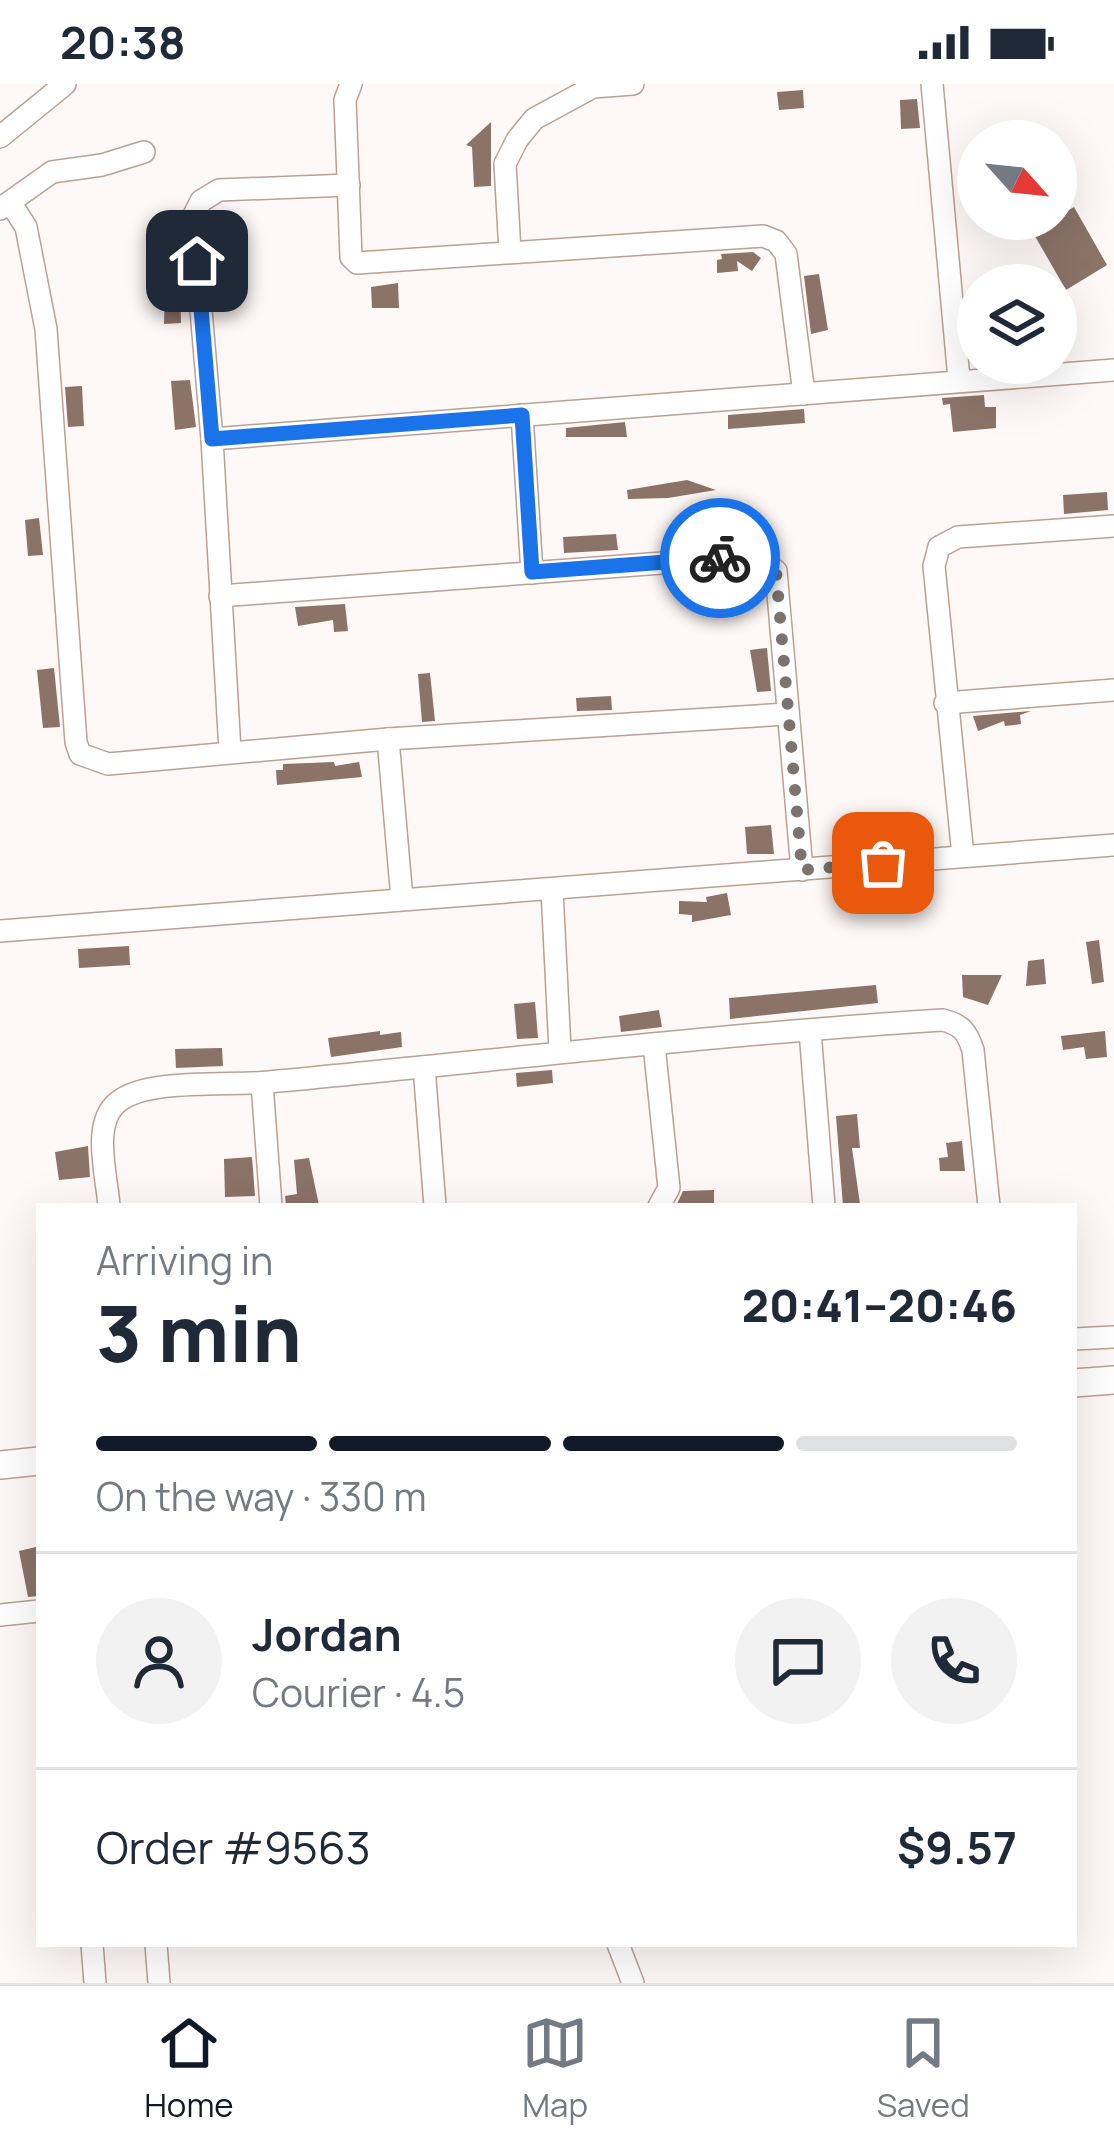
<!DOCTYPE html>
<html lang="en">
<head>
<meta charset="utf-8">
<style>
  body { margin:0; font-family:Manrope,sans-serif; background:#f2f2f3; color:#1f2937; height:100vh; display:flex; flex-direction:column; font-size:45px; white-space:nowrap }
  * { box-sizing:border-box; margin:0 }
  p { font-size:39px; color:#747a83 }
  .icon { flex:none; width:66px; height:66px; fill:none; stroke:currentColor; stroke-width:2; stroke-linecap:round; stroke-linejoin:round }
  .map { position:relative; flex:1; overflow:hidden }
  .drawer { position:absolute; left:36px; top:1119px; width:1041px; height:744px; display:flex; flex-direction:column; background:#fff; border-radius:0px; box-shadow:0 12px 48px #0002 }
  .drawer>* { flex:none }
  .needle { width:78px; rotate:117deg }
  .controls { position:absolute; left:957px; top:36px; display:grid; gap:24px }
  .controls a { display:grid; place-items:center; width:120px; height:120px; border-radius:50%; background:#fff; box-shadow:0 12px 48px #0002; font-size:60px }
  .pin { position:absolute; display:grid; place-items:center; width:102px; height:102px; color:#fff; margin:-51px; border-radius:24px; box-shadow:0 6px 18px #0006 }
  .courier { position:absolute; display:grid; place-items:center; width:120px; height:120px; margin:-60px; border:9px solid #1a73e8; border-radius:50%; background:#fff; color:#222; box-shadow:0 3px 15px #0007 }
  .headline em { font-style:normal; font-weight:800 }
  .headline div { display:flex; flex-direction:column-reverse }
  .headline { display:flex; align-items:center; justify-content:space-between; height:204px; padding:0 60px }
  h1 { font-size:78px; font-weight:800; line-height:90px }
  .bar { display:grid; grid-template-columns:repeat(4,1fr); gap:18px 12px; align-content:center; height:144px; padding:0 60px }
  .bar i { height:15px; border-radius:9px; background:#e0e1e3 }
  .bar .on { background:#111827 }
  .bar p { grid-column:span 4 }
  .line { display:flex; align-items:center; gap:30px; padding:0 60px; border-top:3px solid #e0e1e3 }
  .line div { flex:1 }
  .round { display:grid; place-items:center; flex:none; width:126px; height:126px; border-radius:63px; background:#f2f2f3 }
  .status { display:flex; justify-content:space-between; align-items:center; height:84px; padding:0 60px; background:#fff; direction:ltr }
  .status svg { height:33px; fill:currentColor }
  .dock { display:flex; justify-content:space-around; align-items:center; height:168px; border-top:3px solid #e0e1e3; background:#fff; font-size:33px; color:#747a83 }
  .dock a { display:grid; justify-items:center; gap:6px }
  .dock .on { color:#111827 }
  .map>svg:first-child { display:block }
  .building { fill:#8b7368 }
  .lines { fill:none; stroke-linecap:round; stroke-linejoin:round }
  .minor-casing { stroke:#baa095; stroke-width:24 }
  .tertiary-casing { stroke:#baa095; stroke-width:30 }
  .minor { stroke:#fff; stroke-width:21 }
  .tertiary { stroke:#fff; stroke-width:27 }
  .done { stroke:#7c736f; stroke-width:12; stroke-dasharray:0 21.6 }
  .route { stroke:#1a73e8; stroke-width:15 }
</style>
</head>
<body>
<div class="status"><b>20:38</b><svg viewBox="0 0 49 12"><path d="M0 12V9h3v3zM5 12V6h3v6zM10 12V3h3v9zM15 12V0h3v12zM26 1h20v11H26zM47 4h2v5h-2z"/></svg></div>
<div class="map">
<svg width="1114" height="1899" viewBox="0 0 1114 1899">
  <rect width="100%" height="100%" fill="#fef8f6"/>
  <g class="building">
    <path d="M 803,6 L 804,24 L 779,26 L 777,8 Z"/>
    <path d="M 917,15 L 920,44 L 901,45 L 900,16 Z"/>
    <path d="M 491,38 L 491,102 L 474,103 L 472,63 L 466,61 Z"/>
    <path d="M 1074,123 L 1107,181 L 1066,206 L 1032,147 Z"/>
    <path d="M 753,168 L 761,174 L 752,187 L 737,177 L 738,187 L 717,189 L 717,176 L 722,175 L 721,170 Z"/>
    <path d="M 819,190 L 828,246 L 811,250 L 804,192 Z"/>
    <path d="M 398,199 L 399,224 L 372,224 L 371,203 Z"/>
    <path d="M 180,203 L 181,239 L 164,240 L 165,205 Z"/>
    <path d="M 190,296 L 196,343 L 175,346 L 171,297 Z"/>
    <path d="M 82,302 L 84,342 L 68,343 L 65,303 Z"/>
    <path d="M 984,311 L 985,323 L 996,323 L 996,344 L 953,348 L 950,320 L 943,321 L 942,314 Z"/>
    <path d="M 804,325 L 805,339 L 728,345 L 728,331 Z"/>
    <path d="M 625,338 L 627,353 L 566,353 L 566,344 Z"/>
    <path d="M 687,396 L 716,406 L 668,414 L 628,415 L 627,406 Z"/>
    <path d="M 1107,408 L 1108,426 L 1064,430 L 1063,411 Z"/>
    <path d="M 39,434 L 43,471 L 28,472 L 25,436 Z"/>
    <path d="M 616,450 L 618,466 L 564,469 L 563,453 Z"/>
    <path d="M 345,520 L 348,547 L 334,548 L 333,536 L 298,542 L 295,523 Z"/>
    <path d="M 767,564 L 771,607 L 757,608 L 750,566 Z"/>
    <path d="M 54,584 L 60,643 L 43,644 L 37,586 Z"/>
    <path d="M 430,589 L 435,637 L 422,638 L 418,590 Z"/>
    <path d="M 611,612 L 612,626 L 577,627 L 576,614 Z"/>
    <path d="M 1031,627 L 1020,631 L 1021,640 L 1005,642 L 1004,637 L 978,647 L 973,632 Z"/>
    <path d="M 334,678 L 335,682 L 359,678 L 362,693 L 277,701 L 276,686 L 283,686 L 283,680 Z"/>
    <path d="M 771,741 L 774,770 L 747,770 L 745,743 Z"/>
    <path d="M 916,797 L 918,817 L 866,820 L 864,800 Z"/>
    <path d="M 727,809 L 731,831 L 692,838 L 692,831 L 679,830 L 679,817 L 707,818 L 706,813 Z"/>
    <path d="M 1099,856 L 1104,898 L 1092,900 L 1086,858 Z"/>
    <path d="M 129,862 L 130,881 L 79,884 L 78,865 Z"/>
    <path d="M 1044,875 L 1046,900 L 1026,902 L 1028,877 Z"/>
    <path d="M 962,891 L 1002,891 L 988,921 L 963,913 Z"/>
    <path d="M 876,901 L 878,919 L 730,935 L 729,914 Z"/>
    <path d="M 535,918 L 538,954 L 517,955 L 514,920 Z"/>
    <path d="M 659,926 L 662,943 L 621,948 L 619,932 Z"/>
    <path d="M 380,947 L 380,951 L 401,948 L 402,963 L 331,973 L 328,954 Z"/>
    <path d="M 1105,947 L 1107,973 L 1086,975 L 1084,963 L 1063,966 L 1061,952 Z"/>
    <path d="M 222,964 L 223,982 L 176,984 L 175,965 Z"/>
    <path d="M 552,986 L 553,999 L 517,1003 L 516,989 Z"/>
    <path d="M 857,1030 L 860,1064 L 852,1064 L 860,1120 L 843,1122 L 836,1032 Z"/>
    <path d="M 962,1057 L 965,1087 L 940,1087 L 939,1074 L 948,1073 L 946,1059 Z"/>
    <path d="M 88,1062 L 90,1093 L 59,1096 L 55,1068 Z"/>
    <path d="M 252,1073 L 255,1112 L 225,1113 L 224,1075 Z"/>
    <path d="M 309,1074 L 319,1121 L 286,1122 L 285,1112 L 297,1110 L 294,1076 Z"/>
    <path d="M 714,1106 L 714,1121 L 676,1122 L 683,1107 Z"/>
    <path d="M 36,1463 L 39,1512 L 28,1513 L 19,1467 Z"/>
  </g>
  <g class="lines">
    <defs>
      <g id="minor">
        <path d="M 351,0 L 345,16 L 351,173 L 357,179 L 763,152 L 776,157 L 786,170 L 804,310"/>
        <path d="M 932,0 L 959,295"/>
        <path d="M 0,53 L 65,0"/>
        <path d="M 10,118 L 26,143 L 46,245 L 76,658 L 80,670 L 108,680 L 388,655 L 787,630"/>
        <path d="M 0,125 L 52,88 L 102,81 L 144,68"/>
        <path d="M 510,168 L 505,80 L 517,56 L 534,35 L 593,3 L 633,0"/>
        <path d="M 522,331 L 532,489"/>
        <path d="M 212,355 L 1114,286"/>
        <path d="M 220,512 L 756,472 L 776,487 L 802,786"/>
        <path d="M 945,619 L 1114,606"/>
        <path d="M 388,655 L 402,815"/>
        <path d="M 230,667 L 212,355 L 193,133 L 201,117 L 219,106 L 349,101"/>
        <path d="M 963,772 L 934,482 L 939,463 L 958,453 L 1114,442"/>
        <path d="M 552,806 L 560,966"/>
        <path d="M 0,847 L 1114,761"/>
        <path d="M 810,947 L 824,1122"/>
        <path d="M 654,961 L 669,1104 L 659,1122"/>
        <path d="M 424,983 L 435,1122"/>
        <path d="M 262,999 L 271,1122"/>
        <path d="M 109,1122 C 107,1092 91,1039 118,1018 C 147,994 230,1002 269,998 C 494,977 718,950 943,936 C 962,941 967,948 973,966 L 989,1122"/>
        <path d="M 1074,1255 L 1114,1253"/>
        <path d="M 0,1531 L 39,1527"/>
        <path d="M 92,1860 L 95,1899"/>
        <path d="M 156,1860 L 159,1899"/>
        <path d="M 618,1860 L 633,1899"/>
      </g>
      <g id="tertiary">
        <path d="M 1074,1299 L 1114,1296"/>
        <path d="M 0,1381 L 39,1377"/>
      </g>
    </defs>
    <use href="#minor" class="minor-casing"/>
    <use href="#tertiary" class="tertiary-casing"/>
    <use href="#minor" class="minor"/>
    <use href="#tertiary" class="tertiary"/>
  </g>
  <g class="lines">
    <path class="done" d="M 720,474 L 756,472 L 776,487 L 802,786 L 883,779"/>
    <path class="route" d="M 197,177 L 212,355 L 522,331 L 532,488 L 720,474"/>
  </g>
</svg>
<div class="controls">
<a><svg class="needle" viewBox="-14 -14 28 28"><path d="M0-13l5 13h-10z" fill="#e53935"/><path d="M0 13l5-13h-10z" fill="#747a83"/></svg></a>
<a><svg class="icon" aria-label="layers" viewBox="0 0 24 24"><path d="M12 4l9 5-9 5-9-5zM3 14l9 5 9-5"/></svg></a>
</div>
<div class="pin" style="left:883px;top:779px;background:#ea580c"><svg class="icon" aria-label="bag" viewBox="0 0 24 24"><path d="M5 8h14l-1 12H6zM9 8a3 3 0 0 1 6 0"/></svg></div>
<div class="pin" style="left:197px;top:177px;background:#1f2937"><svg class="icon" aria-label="home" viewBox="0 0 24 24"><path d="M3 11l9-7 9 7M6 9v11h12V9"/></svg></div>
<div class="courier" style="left:720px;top:474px"><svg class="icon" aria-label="bike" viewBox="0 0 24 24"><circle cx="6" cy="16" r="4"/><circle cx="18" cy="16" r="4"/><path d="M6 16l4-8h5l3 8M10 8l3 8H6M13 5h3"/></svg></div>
<section class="drawer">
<div class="headline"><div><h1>3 min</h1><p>Arriving in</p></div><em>20:41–20:46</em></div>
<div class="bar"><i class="on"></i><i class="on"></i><i class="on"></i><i></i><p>On the way · 330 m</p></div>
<div class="line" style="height:216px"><a class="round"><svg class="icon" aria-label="person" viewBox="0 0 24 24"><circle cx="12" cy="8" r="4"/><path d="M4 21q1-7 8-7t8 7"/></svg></a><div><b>Jordan</b><p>Courier · 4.5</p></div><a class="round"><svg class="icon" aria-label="chat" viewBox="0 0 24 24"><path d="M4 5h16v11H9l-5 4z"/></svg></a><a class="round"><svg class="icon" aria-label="phone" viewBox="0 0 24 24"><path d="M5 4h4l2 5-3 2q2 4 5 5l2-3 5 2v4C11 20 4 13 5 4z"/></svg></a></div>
<div class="line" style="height:156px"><div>Order #9563</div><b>$9.57</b></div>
</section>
</div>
<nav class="dock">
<a class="on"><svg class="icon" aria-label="home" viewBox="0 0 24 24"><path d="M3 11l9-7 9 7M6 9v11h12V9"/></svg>Home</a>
<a><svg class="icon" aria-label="map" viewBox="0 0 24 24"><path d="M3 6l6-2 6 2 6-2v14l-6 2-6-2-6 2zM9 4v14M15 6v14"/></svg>Map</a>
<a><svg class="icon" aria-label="saved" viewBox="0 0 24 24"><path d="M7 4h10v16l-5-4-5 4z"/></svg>Saved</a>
</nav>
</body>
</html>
